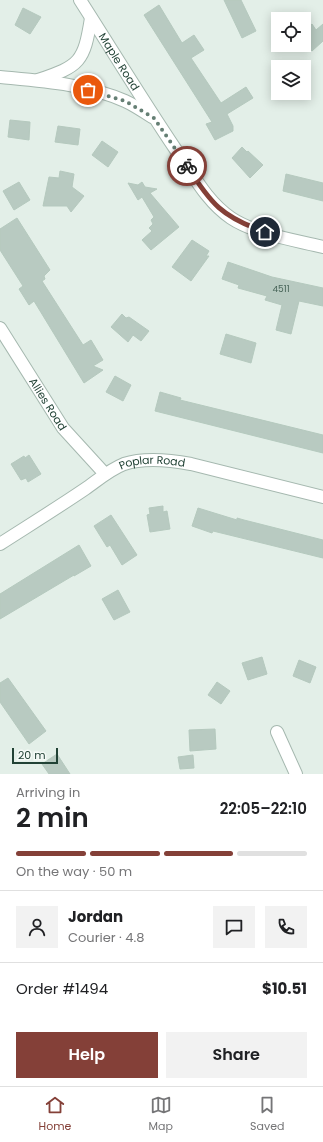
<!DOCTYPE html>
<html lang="en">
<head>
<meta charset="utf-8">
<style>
  body { margin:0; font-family:Poppins,sans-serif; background:#f2f2f2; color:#202124; height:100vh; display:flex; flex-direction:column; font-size:15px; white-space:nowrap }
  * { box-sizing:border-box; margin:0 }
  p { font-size:13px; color:#757577 }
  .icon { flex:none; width:22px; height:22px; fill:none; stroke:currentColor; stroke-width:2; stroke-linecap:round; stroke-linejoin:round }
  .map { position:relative; height:774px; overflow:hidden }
  .sheet { display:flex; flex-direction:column; background:#fff; flex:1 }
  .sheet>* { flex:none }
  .tools { position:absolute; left:271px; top:12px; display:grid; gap:8px }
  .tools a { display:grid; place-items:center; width:40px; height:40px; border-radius:0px; background:#fff; box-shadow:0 2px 10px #0003; font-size:20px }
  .scale { position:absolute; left:12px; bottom:10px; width:46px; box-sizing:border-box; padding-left:4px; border:2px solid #214235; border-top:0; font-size:11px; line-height:14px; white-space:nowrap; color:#214235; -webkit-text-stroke:3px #f5faf7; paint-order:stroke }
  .pin { position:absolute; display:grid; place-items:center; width:34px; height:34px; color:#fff; margin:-17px; border:2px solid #fff; border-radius:50%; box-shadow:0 1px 4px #0007 }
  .courier { position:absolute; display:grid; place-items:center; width:40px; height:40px; margin:-20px; border:3px solid #844038; border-radius:50%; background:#fff; color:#222; box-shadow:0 1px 5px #0007 }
  .overview em { font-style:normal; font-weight:600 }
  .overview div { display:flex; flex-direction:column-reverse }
  .overview { display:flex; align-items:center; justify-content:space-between; height:68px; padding:0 16px }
  h1 { font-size:26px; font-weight:600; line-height:30px }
  .bar { display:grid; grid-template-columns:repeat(4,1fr); gap:6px 4px; align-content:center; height:48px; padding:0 16px }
  .bar i { height:5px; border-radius:3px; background:#e0e0e0 }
  .bar .active { background:#844038 }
  .bar p { grid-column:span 4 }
  .line { display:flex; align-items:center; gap:10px; padding:0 16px; border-top:1px solid #e0e0e0 }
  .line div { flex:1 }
  .round { display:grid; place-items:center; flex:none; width:42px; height:42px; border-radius:0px; background:#f2f2f2 }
  .cta { display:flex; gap:8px; margin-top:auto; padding:8px 16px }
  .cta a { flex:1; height:46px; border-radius:0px; background:#844038; color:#fff; font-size:16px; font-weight:600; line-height:46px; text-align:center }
  .cta a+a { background:#f2f2f2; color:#202124 }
  .menu { display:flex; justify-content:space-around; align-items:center; height:56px; border-top:1px solid #e0e0e0; background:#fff; font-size:11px; color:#757577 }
  .menu a { display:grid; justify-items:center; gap:2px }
  .menu .active { color:#844038 }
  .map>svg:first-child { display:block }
  .building { fill:#b8cac1; stroke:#b5c9be }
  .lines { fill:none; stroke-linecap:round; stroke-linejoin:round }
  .street-casing { stroke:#a5b8af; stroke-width:14 }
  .street { stroke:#fff; stroke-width:12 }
  .done { stroke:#657f74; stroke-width:4; stroke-dasharray:0 7.2 }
  .route { stroke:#844038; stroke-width:5 }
  .labels { text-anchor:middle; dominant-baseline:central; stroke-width:3.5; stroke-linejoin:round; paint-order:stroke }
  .number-label { font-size:9px; fill:#476458 }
  .street-label { font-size:11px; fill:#214235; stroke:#f5faf7 }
</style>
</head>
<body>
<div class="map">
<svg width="323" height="774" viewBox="0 0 323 774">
  <rect width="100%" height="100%" fill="#e3efe8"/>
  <g class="building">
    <path d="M 224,0 L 241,0 L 256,31 L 242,38 Z"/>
    <path d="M 159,5 L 182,43 L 194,35 L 204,50 L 191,58 L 221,103 L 246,87 L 253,98 L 227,114 L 233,126 L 233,131 L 215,140 L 206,124 L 212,122 L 144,15 Z"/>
    <path d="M 23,8 L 41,17 L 30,34 L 15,25 Z"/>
    <path d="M 312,24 L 316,30 L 323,24 L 323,41 L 312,51 L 304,42 L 304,31 Z"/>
    <path d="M 10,120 L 30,122 L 29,140 L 8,137 Z"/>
    <path d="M 58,126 L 80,129 L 78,145 L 55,142 Z"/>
    <path d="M 102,141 L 118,152 L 108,167 L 92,155 Z"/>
    <path d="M 242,147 L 247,152 L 248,151 L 263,165 L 250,178 L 232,158 Z"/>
    <path d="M 60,171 L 74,174 L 72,187 L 84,196 L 71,212 L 67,206 L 43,206 L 49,177 L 59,178 Z"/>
    <path d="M 286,174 L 323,183 L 323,201 L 283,191 Z"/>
    <path d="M 19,182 L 30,200 L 14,210 L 3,191 Z"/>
    <path d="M 142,182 L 145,187 L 157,189 L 150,193 L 179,227 L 151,250 L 142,240 L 152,231 L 149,228 L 153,224 L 151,220 L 154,217 L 142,197 L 138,200 L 128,183 L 138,185 Z"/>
    <path d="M 17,218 L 50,270 L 44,276 L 45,279 L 42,281 L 83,345 L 91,340 L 103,360 L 93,366 L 103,370 L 84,383 L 34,301 L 29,305 L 19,289 L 23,286 L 0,250 L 0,229 Z"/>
    <path d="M 192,240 L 209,251 L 206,256 L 209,256 L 191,281 L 172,267 Z"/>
    <path d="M 228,262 L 272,277 L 323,288 L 323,306 L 299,301 L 291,334 L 276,330 L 282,305 L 265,300 L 267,296 L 238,288 L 239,285 L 222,279 Z"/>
    <path d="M 122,314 L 126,318 L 129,317 L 149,331 L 141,341 L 133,335 L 128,342 L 111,327 Z"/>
    <path d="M 226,334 L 256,343 L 251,363 L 220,354 Z"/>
    <path d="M 115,376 L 131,385 L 123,401 L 106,392 Z"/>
    <path d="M 160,392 L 181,398 L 180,400 L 323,435 L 323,453 L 155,411 Z"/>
    <path d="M 29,455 L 41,474 L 28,482 L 26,478 L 21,480 L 11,464 L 24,456 L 25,458 Z"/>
    <path d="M 163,506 L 163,512 L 167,511 L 170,529 L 150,532 L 147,515 L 150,514 L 149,508 Z"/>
    <path d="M 198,508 L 237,520 L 237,518 L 244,520 L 323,540 L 323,558 L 213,531 L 212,533 L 192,526 Z"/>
    <path d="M 111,515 L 137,555 L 122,565 L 110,545 L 107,547 L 94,526 Z"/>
    <path d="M 79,545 L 91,566 L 74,576 L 74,575 L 0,619 L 0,594 Z"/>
    <path d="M 118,590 L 130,612 L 114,620 L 102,599 Z"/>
    <path d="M 262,657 L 267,674 L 248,680 L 242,663 Z"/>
    <path d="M 299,660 L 316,667 L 310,683 L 293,676 Z"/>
    <path d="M 8,678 L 46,731 L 29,744 L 0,702 L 0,683 Z"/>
    <path d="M 217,682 L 230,691 L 221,704 L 208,695 Z"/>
    <path d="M 215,729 L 216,749 L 190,751 L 189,730 Z"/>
    <path d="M 57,754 L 70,774 L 49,774 L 42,764 Z"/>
    <path d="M 193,755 L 194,768 L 180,769 L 178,757 Z"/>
  </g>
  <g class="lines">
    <defs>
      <g id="street">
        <path id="s1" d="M 80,0 C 112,50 143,101 176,150 C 193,174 206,201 231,218 C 255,234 295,240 323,247"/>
        <path d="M 0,77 C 41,81 87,84 125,101 C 134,105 143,111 152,117"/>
        <path d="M 38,80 C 80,66 84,62 91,18"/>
        <path id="s2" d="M 0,328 L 63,428 L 105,474"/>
        <path id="s3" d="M 0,544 C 28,526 57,508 85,489 C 98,480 109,470 124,464 C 145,457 170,460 191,464 L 323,497"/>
        <path d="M 277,732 L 296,774"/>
      </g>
    </defs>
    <use href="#street" class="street-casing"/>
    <use href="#street" class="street"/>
  </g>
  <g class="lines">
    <path class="done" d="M 88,90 L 125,101 L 154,118 L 187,166"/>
    <path class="route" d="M 187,166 C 211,204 222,217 265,232"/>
  </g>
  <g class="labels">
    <g class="number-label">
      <text x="281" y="289">4511</text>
    </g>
    <g class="street-label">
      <text stroke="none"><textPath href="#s1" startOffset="73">Maple Road</textPath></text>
      <text stroke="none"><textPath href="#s2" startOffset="90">Allies Road</textPath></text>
      <text stroke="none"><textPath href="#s3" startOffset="176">Poplar Road</textPath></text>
    </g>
  </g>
</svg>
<div class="tools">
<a><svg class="icon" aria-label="locate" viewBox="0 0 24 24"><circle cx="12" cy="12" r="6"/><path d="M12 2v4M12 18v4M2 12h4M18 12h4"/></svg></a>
<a><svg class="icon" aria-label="layers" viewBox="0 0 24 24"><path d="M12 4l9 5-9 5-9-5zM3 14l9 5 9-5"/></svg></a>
</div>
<div class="scale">20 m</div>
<div class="pin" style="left:88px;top:90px;background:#ea580c"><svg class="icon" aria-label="bag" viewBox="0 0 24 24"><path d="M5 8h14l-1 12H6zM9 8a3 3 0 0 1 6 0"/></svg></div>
<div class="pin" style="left:265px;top:232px;background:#1f2937"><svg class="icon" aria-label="home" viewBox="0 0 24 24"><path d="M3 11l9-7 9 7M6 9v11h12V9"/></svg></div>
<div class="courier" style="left:187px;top:166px"><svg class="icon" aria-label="bike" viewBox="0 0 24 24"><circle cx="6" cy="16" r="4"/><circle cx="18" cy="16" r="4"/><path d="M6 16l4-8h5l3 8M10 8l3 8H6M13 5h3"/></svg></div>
</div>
<section class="sheet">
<div class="overview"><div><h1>2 min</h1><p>Arriving in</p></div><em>22:05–22:10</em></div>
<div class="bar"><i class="active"></i><i class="active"></i><i class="active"></i><i></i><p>On the way · 50 m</p></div>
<div class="line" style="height:72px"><a class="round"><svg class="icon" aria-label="person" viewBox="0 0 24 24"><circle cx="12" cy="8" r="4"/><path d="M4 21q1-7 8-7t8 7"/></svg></a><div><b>Jordan</b><p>Courier · 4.8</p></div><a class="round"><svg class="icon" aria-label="chat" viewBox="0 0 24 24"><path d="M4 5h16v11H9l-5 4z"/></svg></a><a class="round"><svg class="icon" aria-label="phone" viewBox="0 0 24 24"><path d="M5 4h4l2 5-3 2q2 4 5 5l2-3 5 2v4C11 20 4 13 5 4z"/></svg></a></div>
<div class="line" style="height:52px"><div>Order #1494</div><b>$10.51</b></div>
<div class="cta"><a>Help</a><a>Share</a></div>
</section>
<nav class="menu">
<a class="active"><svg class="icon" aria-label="home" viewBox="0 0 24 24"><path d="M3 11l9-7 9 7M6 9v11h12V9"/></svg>Home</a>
<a><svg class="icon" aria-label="map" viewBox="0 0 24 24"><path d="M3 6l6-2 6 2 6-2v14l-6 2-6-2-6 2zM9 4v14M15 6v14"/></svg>Map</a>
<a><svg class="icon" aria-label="saved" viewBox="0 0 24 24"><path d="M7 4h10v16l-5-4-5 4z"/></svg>Saved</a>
</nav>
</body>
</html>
